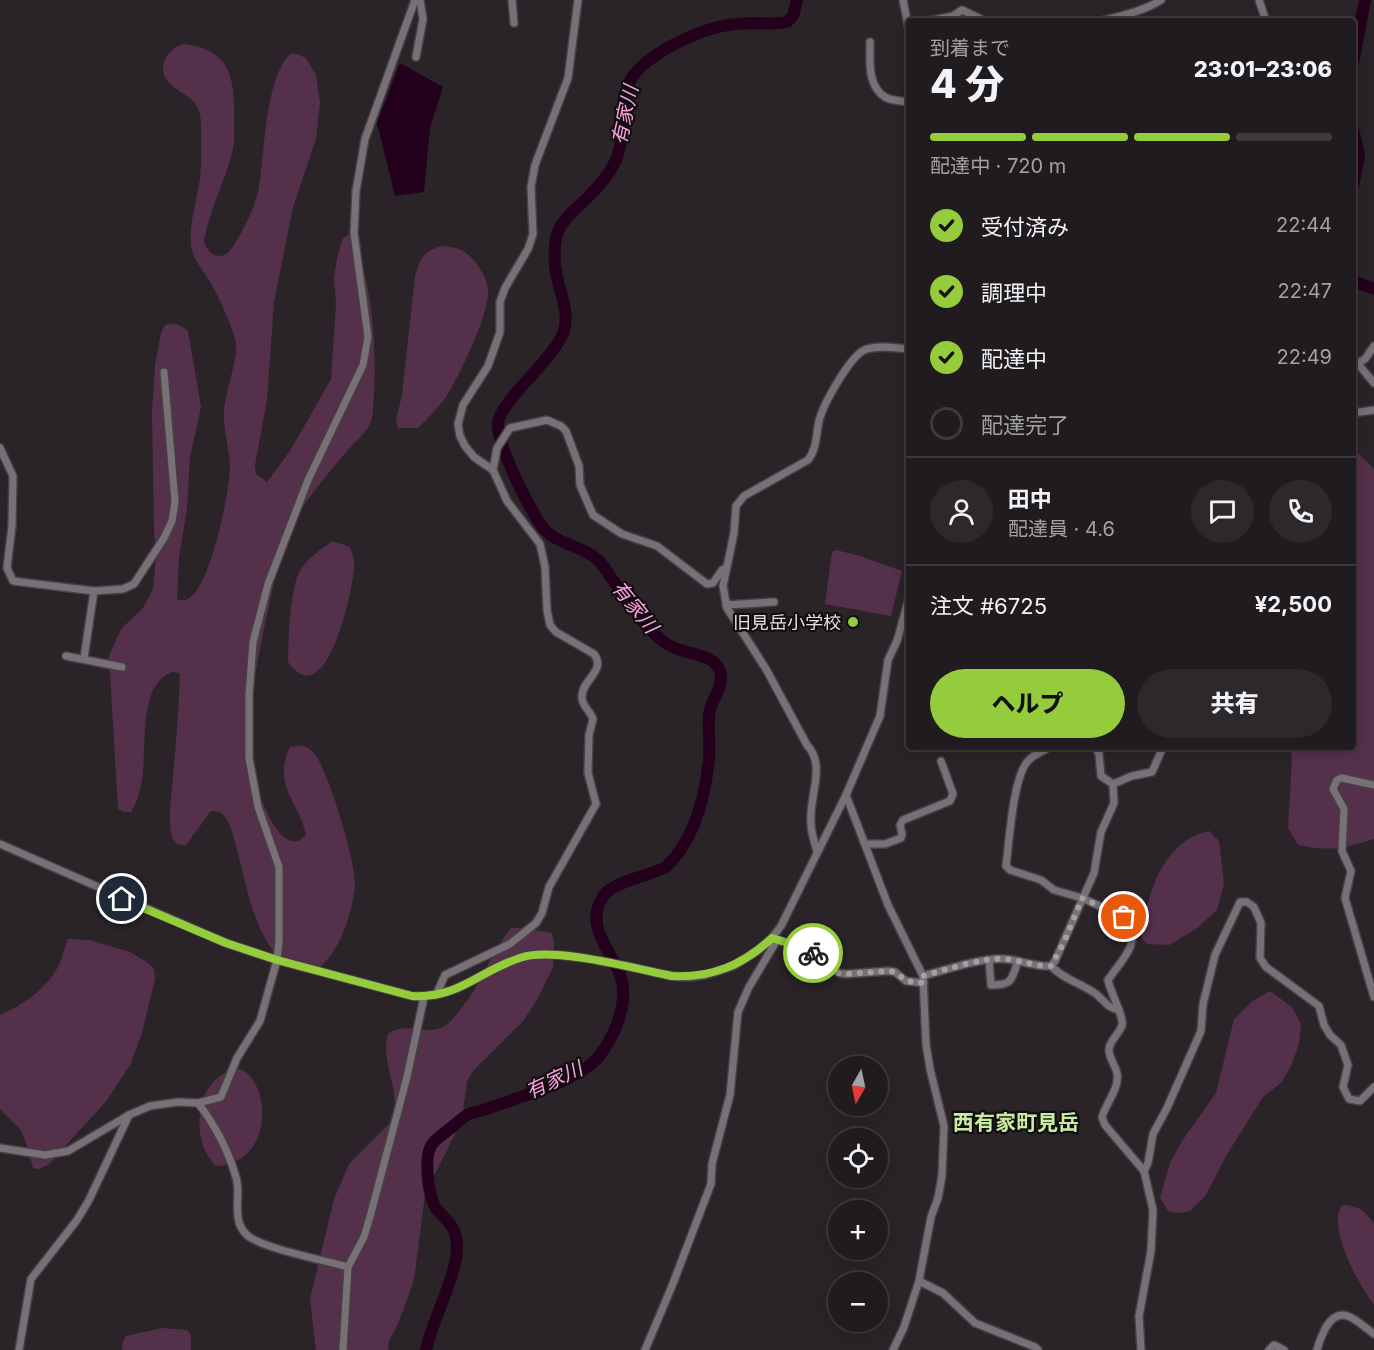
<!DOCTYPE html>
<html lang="ja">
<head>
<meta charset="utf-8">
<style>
  body { margin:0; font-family:Inter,"Noto Sans JP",sans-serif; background:#2d282b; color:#f1f3f6; height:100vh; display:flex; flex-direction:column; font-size:22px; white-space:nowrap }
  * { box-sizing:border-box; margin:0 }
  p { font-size:20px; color:#a2a1a4 }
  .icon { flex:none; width:33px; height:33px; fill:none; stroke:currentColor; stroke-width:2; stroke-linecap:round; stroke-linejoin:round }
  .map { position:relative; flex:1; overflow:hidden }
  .drawer { position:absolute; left:906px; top:18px; width:450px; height:732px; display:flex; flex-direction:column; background:#201b1e; border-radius:6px; box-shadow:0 3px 15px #0003,0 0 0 2px #3d393c }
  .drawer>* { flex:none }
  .needle { width:39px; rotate:189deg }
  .tools { position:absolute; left:828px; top:1056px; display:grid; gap:12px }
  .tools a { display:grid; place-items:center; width:60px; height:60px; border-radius:50%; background:#201b1e; box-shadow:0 3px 15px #0003,0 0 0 2px #3d393c; font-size:30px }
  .pin { position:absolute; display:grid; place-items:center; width:51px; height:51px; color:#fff; margin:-26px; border:3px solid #fff; border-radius:50%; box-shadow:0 2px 6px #0007 }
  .courier { position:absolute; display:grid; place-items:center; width:60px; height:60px; margin:-30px; border:4px solid #94cc3c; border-radius:50%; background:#fff; color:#222; box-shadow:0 2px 8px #0007 }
  .summary em { font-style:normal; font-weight:800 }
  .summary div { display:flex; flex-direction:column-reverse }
  .summary { display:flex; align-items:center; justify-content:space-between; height:102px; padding:0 24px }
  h1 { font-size:39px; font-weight:800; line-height:45px }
  .bar { display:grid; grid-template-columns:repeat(4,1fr); gap:9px 6px; align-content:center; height:72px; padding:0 24px }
  .bar i { height:8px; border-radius:4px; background:#3d393c }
  .bar .active { background:#94cc3c }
  .bar p { grid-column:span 4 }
  .line { display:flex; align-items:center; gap:15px; padding:0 24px; border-top:2px solid #3d393c }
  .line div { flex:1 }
  .round { display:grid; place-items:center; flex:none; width:63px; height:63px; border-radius:32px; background:#2d282b }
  ol { padding:0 24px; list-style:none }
  li { display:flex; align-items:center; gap:18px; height:66px }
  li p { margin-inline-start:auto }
  li .icon { padding:6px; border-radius:50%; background:#94cc3c; color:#111; stroke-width:4 }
  li:last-child { color:#a2a1a4 }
  li i { width:33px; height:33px; border:3px solid #3d393c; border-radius:50% }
  .cta { display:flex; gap:12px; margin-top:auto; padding:12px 24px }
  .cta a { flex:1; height:69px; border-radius:36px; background:#94cc3c; color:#111; font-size:24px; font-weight:800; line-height:69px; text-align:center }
  .cta a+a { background:#2d282b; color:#f1f3f6 }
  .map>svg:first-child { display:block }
  .green { fill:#55304a }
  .water { fill:#23001b }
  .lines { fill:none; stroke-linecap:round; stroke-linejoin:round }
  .river { stroke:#23001b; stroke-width:12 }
  .minor-casing { stroke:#464044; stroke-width:10 }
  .minor { stroke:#787076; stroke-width:7 }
  .done { stroke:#a49fa2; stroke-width:6; stroke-dasharray:0 10.8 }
  .route { stroke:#94cc3c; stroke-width:8 }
  .poi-dot { fill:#94cc3c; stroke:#110e10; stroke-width:2 }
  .labels { text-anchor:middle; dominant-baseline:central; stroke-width:4.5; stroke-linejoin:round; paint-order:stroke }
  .poi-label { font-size:18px; fill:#e6e1e4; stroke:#110e10; text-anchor:end }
  .water-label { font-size:20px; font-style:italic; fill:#ffa2e4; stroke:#110e10 }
  .quarter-label { font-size:21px; font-weight:bold; fill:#caeba3; stroke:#110e10 }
</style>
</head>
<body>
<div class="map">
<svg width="1374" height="1350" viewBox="0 0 1374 1350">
  <rect width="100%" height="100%" fill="#2a2428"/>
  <g class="green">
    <path d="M 183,44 C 229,49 235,76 234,116 C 234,127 235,138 233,149 C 226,180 209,210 204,241 C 206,250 214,259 224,255 C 231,253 234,244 238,238 C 247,223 256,204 259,187 C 265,152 265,79 290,54 L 297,54 L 306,58 L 316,75 L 320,103 L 316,139 L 293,207 L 274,302 L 267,400 L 255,465 L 256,474 L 267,482 L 290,451 L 331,379 L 336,304 L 334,278 L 337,258 L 343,238 L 348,235 L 355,237 C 371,288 377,341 374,395 C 373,404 374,417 369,426 C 365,433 348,449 342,457 C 322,480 301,507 285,534 C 275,550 276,572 272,591 C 258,661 233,747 268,814 C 273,824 279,837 291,841 C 298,843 302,839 306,834 C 298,800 272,785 290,747 C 299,744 309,746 315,754 C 329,773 356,862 355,885 C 353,911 338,961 311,972 C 305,974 299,972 294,969 C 258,949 248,894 239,857 C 235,844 233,830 226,818 C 222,812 217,811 211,811 L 186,845 C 179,846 175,844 172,836 C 167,820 172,793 173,776 C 176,742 179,708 180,674 C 175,671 173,671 168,674 C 137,689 148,755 141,785 C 139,794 136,804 131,812 L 124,812 L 118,809 L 109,656 L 121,629 L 143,608 L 153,589 L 156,557 L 154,531 L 152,412 L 155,365 L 161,333 L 165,325 C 174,321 181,325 188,331 L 201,407 L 190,458 L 187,508 L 179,558 L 177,600 C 183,601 188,600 193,595 C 212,576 230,492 230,465 C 229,447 223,428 224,411 C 225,393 238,359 236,344 C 234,329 216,290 207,277 C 200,266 193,260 191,245 C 189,223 197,200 200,178 C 202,160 201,141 201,123 C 200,93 177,96 166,79 C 157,64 170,48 183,44 Z"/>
    <path d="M 441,246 C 446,247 454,247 459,249 C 473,255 486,274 488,289 C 491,311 457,382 444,400 C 436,410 427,419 418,428 L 398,428 L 396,420 L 402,395 L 415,276 C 420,259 423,252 441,246 Z"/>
    <path d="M 1353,448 L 1374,469 L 1374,839 C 1346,848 1328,852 1298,845 L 1288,828 L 1292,760 L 1291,747 L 1353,747 Z"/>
    <path d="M 333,541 L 350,547 C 353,554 355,561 354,569 C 352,593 326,716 288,662 C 289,639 289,588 301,569 C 308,558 322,548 333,541 Z"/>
    <path d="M 836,550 L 860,556 L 902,571 L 891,616 L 825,604 L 832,552 Z"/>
    <path d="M 1209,831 L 1219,841 L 1224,884 L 1217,910 L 1196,929 L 1169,945 L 1147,944 L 1142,939 C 1146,896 1161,842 1209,831 Z"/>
    <path d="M 511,928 L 524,928 L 552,933 L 554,943 L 553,967 L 537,1000 L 523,1021 L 474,1070 L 467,1081 L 462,1120 L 425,1194 L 414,1280 L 398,1324 L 389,1341 L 388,1350 L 316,1350 L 310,1299 L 334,1199 L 349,1164 L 389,1124 C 406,1096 379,1065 388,1034 C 407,1020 428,1038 446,1025 C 451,1022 455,1016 459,1011 C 481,986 490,953 511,928 Z"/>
    <path d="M 68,939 L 89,940 L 130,952 L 148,963 L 154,969 L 155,979 L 142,1033 L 130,1065 L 107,1100 L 49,1164 L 39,1169 L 33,1168 L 25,1140 L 20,1129 L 0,1109 L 0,1015 C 23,1005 46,989 58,967 C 63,958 64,948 68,939 Z"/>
    <path d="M 1270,991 L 1292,1007 L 1301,1024 L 1299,1044 L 1291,1066 L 1281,1083 L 1263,1097 L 1226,1156 L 1206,1195 L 1190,1211 L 1180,1213 L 1169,1212 L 1160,1198 L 1170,1163 L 1182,1141 L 1216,1093 L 1234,1019 L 1254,1000 Z"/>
    <path d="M 234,1068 C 270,1070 279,1163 216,1166 C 197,1148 196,1117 205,1094 C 210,1082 223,1073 234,1068 Z"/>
    <path d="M 1347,1205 L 1361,1209 L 1374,1223 L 1374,1305 C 1359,1285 1328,1230 1341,1206 Z"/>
    <path d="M 162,1328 L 187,1330 L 191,1335 L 191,1350 L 122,1350 L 123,1342 L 126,1336 Z"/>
  </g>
  <path class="water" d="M 400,63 L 443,87 L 430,128 L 424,192 L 395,196 L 377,123 Z"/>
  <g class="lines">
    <g class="river">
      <path d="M 1353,63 L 1365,0"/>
      <path d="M 1353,130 L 1359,155 L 1353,186"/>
      <path d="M 1353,281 L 1374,289"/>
      <path d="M 426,1350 C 432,1318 463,1267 456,1237 C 453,1223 443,1218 436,1208 C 428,1196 424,1158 431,1146 C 434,1140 442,1135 447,1131 C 454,1126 461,1118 469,1114 C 474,1112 480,1111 486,1109 C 516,1098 582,1080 600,1055 C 614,1036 625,1011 623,987 C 620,958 585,933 600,902 C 602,898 604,894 608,891 C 624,879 648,876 666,867 C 695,840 705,797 709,759 C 710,744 708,729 709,714 C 711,700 725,685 720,671 C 713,652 682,655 667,644 C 643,627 629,602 612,579 C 608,573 604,566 599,561 C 581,543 553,546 539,522 C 527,503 497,445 498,424 C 498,403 553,360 563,333 C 571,313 559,292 556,272 C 554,262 554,250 556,239 C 559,220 578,208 590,195 C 600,185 608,176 614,164 C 629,136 614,98 636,72 C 657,49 706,26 737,24 C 752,22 773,25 787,22 L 793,16 L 797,0"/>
    </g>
    <defs>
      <g id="minor">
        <path d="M 512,0 L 514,23"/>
        <path d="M 903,0 L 909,30"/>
        <path d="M 1259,0 L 1266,21"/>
        <path d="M 928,21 L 953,16 L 962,10 L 985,21"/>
        <path d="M 1101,21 C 1121,16 1144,11 1161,0"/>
        <path d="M 870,42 C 870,60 867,86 885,97 C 891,101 902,101 909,102"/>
        <path d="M 416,57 L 423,19 L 420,0"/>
        <path d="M 1358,364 L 1374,383"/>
        <path d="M 1353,366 L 1365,359 L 1374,346"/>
        <path d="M 1353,413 L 1374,410"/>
        <path d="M 0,448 L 13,476 L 12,526 L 7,568 L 13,581 L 94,591 L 123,589 L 134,584 L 164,538 L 172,521 L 175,502 L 164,372"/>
        <path d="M 493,470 L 497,448 L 510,428 L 547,420 L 561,426 L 566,431 L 579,466 L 580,485 L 593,515 L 622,534 L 657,546 L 707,584 L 713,583 L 722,570 L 726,568"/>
        <path d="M 726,605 L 774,602"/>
        <path d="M 66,656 L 122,667"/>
        <path d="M 84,658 L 94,591"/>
        <path d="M 1049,747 C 1043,752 1034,754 1029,760 C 1013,774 1009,844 1006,866 L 1010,870 L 1041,880 L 1054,890 L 1082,898 L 1124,917 L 1130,921 C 1139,947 1122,959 1108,980 C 1110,991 1124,1017 1122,1025 C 1120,1034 1109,1040 1109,1050 C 1109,1058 1115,1065 1117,1073 C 1120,1088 1106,1103 1102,1117 L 1105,1125 L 1144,1171 L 1153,1210 L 1151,1251 L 1139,1316 L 1141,1350"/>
        <path d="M 1113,784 L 1132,776 L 1152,772 L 1163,747"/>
        <path d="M 1374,785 L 1342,778 L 1337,780 L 1333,789 L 1344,809 L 1342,851 L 1351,871 L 1345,898 L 1374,997"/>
        <path d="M 846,795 L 888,905 L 923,976 L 926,1044 L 930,1069 L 944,1126 L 942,1176 L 938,1198 L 931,1217 L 919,1281 L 904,1327 L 893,1350"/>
        <path d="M 0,844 L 226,943 L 277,960 L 412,996 C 460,999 481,969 523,957 C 555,947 637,969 672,976 L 688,977 L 705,975 L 733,966 L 757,951 L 772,938 L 781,926 L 846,795 L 880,716 L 888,660 L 897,641 L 909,598"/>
        <path d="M 865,844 L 885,844 L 901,838 L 902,834 L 900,825 L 903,820 L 950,801 L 953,794 L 941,761"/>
        <path d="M 817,852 C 815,843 811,833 811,824 C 808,798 827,766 807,745 L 766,669 L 727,608 L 723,586 L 734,533 L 736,506 L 744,496 L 808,460 C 817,449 816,434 819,421 C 823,405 851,353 867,349 C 880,345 896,348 909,349"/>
        <path d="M 775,939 L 809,950 L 839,973 L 846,974 L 888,971 L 895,972 L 906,981 L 924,983"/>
        <path d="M 989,960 L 991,985 C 1013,985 1011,980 1018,961"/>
        <path d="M 1051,966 C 1064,980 1081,983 1096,994 C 1105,1001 1107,1008 1119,1010"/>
        <path d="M 923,976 C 945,970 983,957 1005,959 C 1021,960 1035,967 1051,966 L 1055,961 L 1094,873 L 1101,832 L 1114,803 L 1113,784 L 1101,776 L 1099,754 L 1095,747"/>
        <path d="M 436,995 L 445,975 L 510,944 L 536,923 L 542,913 L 549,887 L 596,804 L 588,773 L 589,735 L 593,719 C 590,710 582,707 582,697 C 581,680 607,671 594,654 L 556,632 L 550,625 L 547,610 L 545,567 L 540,544 L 507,501 L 493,470 L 474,457 L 465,446 L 460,436 L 458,424 L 463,405 L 488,366 L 500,332 L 500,302 L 505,288 L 528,249 L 533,234 L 531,187 L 535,165 L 568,78 L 578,0"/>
        <path d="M 198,1103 C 215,1125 228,1150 236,1177 C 242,1196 230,1219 247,1235 C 261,1248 327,1261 348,1267"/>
        <path d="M 0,1148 L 45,1155 L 68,1151 L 129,1115 L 150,1106 L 178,1102 L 198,1103 L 221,1097 L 237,1058 L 260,1021 L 277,960 L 279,941 L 279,867 L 258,807 L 249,758 L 249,695 L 253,642 L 268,584 L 308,480 L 363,365 L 368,337 L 354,233 L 356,191 L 365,139 L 415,0"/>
        <path d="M 1144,1171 L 1148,1163 L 1153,1134 L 1167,1108 L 1201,1031 L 1203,1004 L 1215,955 L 1240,902 L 1247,902 L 1254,907 L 1261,923 L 1260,958 L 1266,967 L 1319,1006 L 1324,1025 L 1330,1035 L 1341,1045 L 1348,1065 L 1343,1087 L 1349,1099 L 1360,1101 L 1374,1087"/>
        <path d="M 919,1281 L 943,1293 L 975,1323 L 1035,1347 L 1038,1350"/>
        <path d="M 19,1350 L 31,1279 L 77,1220 L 89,1200 L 129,1115"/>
        <path d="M 343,1350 L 348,1267 L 364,1237 L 371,1213 L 407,1077 L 424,997"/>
        <path d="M 645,1350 L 672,1286 L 711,1184 L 712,1164 L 730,1095 L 738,1012 L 749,987 L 777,940"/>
        <path d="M 1269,1350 L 1274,1345 L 1284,1350"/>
        <path d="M 1317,1350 C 1319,1341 1322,1335 1326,1327 C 1342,1302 1357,1322 1374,1334"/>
      </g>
    </defs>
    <use href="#minor" class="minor-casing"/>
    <use href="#minor" class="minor"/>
  </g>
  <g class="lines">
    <path class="done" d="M 813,953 L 838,973 L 846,974 L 888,971 L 895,972 L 906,981 L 924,983 L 923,976 C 945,970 983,957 1005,959 C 1021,960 1035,967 1051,966 L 1065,940 L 1082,898 L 1124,917"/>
    <path class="route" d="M 122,899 L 226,943 L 277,960 L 412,996 C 460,999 481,969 523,957 C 555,947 637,969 672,976 C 712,978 743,965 772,938 L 798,946 L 813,953"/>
  </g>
  <circle class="poi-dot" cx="853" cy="622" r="6"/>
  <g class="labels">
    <g class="poi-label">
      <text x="841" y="622">旧見岳小学校</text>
    </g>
    <g class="water-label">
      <text transform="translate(625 115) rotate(-78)">有家川</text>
      <text transform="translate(635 607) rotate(51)">有家川</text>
      <text transform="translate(554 1080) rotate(-25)">有家川</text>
    </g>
    <g class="quarter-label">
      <text x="1016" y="1122">西有家町見岳</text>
    </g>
  </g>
</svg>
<div class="tools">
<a><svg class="needle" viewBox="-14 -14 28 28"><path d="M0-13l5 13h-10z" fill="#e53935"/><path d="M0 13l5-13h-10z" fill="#a2a1a4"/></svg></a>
<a><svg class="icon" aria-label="locate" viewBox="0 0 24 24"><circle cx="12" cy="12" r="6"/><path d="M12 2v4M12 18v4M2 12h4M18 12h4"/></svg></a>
<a>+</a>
<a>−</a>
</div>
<div class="pin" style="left:1124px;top:917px;background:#ea580c"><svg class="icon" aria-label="bag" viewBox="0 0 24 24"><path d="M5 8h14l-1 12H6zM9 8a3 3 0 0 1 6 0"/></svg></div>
<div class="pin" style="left:122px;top:899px;background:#1f2937"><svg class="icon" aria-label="home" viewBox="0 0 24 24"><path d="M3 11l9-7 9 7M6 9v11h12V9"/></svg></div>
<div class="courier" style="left:813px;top:953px"><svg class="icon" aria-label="bike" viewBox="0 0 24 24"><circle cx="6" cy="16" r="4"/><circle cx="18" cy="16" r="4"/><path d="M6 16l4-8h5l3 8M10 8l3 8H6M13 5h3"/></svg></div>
<section class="drawer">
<div class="summary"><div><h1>4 分</h1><p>到着まで</p></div><em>23:01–23:06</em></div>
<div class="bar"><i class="active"></i><i class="active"></i><i class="active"></i><i></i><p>配達中 · 720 m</p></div>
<ol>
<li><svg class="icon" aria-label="check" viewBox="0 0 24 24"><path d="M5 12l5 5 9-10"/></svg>受付済み<p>22:44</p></li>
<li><svg class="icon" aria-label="check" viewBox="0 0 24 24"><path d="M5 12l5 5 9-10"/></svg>調理中<p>22:47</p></li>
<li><svg class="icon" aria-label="check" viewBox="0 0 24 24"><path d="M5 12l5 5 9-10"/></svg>配達中<p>22:49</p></li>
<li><i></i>配達完了</li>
</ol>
<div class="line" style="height:108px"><a class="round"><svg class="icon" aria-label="person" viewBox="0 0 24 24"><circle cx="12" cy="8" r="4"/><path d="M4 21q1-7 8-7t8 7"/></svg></a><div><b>田中</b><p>配達員 · 4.6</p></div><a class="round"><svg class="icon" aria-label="chat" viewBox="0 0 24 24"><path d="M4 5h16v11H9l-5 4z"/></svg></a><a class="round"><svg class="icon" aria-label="phone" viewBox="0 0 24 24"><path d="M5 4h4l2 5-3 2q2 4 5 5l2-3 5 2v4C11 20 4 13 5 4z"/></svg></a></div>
<div class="line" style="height:78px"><div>注文 #6725</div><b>¥2,500</b></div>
<div class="cta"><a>ヘルプ</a><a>共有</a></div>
</section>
</div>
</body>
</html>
